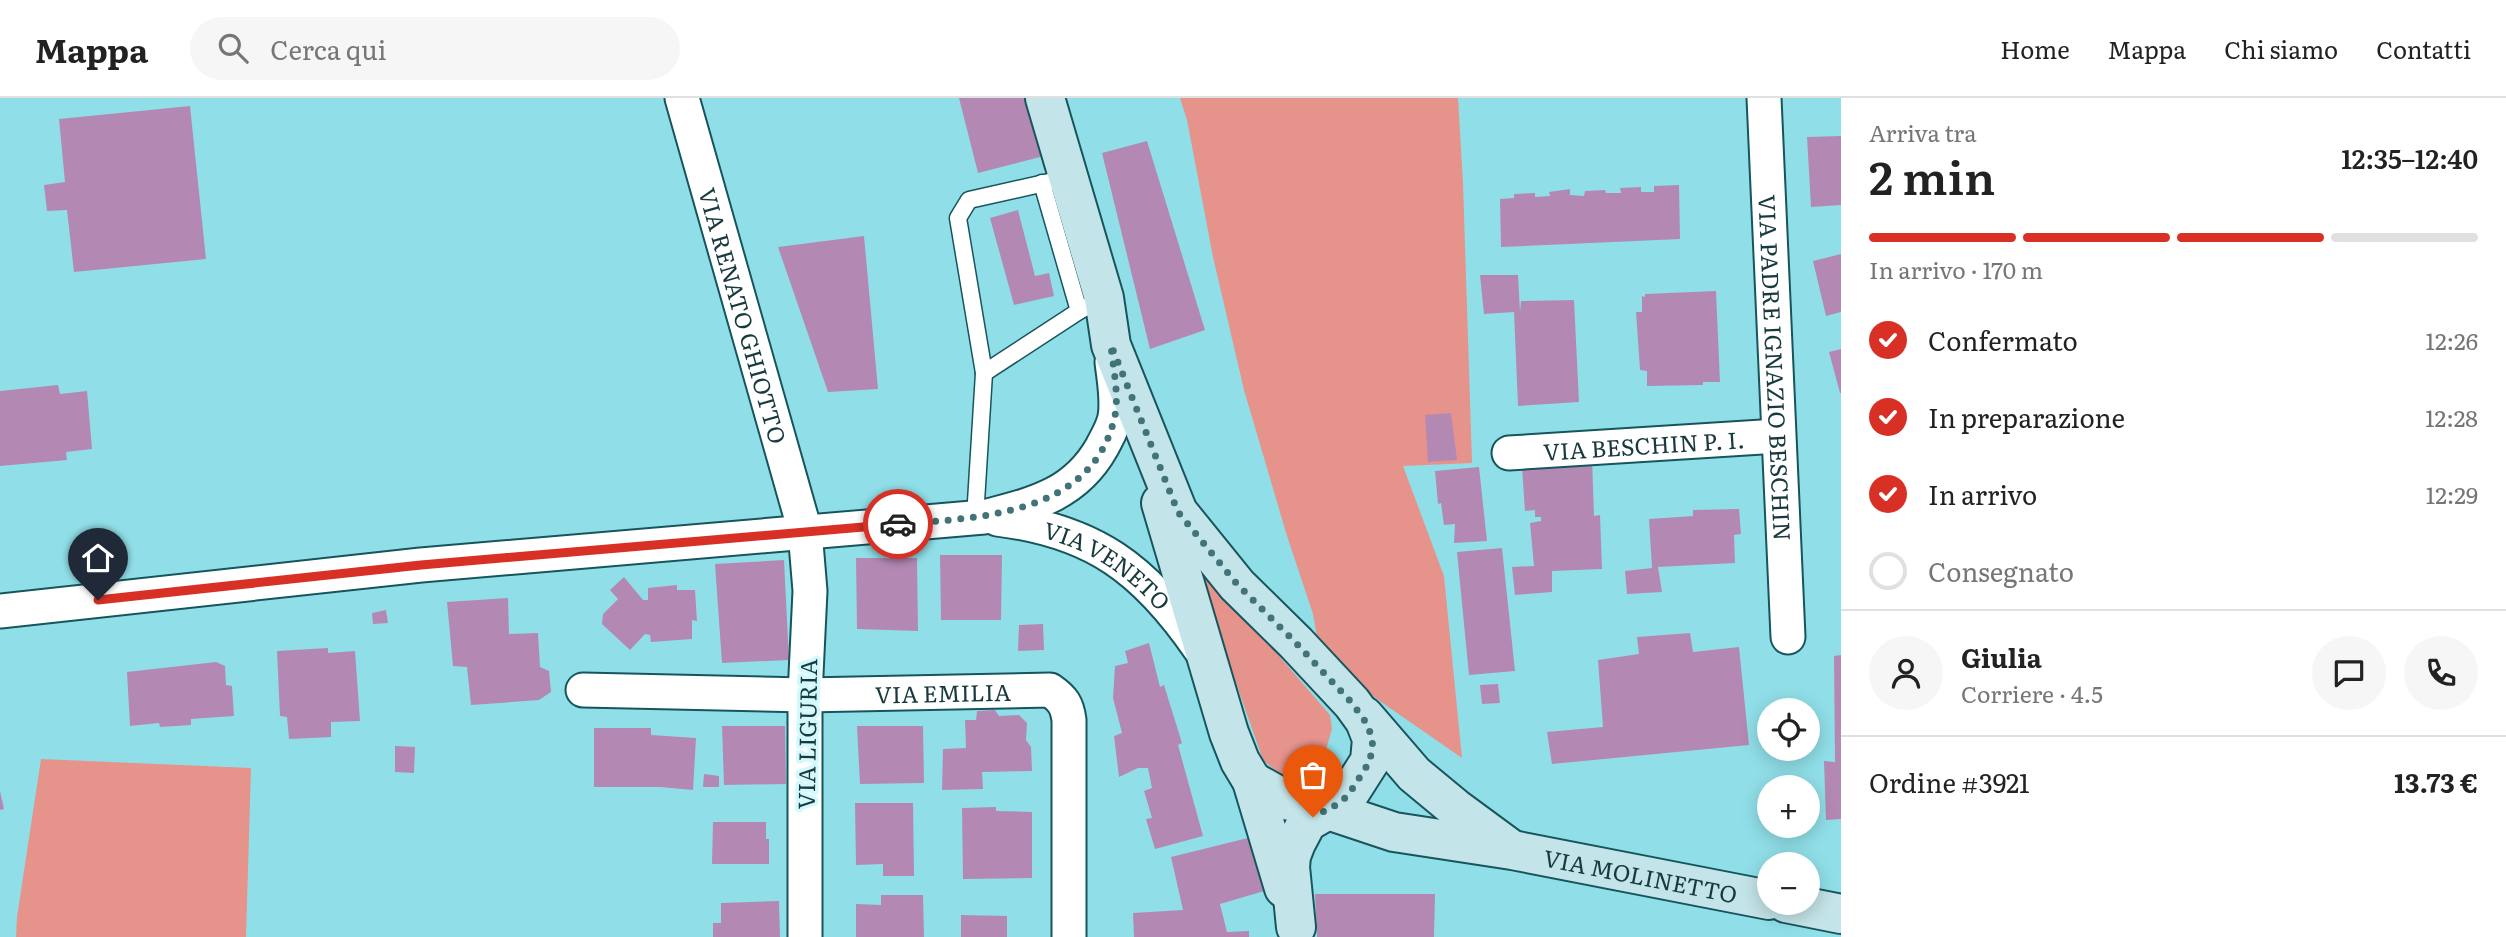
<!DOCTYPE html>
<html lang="it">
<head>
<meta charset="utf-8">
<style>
  body { margin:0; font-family:Literata,serif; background:#f6f6f6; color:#222; height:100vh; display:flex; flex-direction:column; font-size:26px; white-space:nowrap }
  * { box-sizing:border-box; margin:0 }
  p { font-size:23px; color:#767676 }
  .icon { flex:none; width:38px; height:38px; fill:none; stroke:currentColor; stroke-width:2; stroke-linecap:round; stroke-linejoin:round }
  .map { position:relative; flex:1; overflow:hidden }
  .drawer { display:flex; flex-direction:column; background:#fff; width:665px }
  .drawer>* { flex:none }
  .controls { position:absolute; left:1757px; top:600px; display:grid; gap:14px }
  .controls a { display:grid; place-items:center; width:63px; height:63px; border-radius:50%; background:#fff; box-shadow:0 4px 18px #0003; font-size:35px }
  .pin { position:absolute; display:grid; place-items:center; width:60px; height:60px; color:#fff; margin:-72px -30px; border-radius:50% 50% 50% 0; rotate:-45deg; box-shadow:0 0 7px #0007 }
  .pin .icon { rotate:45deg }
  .courier { position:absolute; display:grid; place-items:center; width:70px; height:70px; margin:-35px; border:5px solid #d93025; border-radius:50%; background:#fff; color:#222; box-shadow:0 2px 9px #0007 }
  .overview em { font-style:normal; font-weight:600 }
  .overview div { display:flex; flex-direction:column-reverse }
  .overview { display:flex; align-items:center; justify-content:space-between; height:119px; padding:0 28px }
  h1 { font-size:46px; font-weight:600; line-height:52px }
  .bar { display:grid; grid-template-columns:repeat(4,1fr); gap:10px 7px; align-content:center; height:84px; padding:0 28px }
  .bar i { height:9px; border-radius:5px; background:#e0e0e0 }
  .bar .on { background:#d93025 }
  .bar p { grid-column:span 4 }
  .line { display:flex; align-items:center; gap:18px; padding:0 28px; border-top:2px solid #e0e0e0 }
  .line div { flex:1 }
  .round { display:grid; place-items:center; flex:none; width:74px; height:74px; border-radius:37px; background:#f6f6f6 }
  ol { padding:0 28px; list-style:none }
  li { display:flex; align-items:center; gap:21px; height:77px }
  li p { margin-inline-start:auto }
  li .icon { padding:7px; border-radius:50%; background:#d93025; color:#fff; stroke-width:4 }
  li:last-child { color:#767676 }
  li i { width:38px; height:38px; border:4px solid #e0e0e0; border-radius:50% }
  header { display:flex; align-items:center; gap:42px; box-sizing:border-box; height:98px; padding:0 35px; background:#fff; border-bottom:2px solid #e0e0e0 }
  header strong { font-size:33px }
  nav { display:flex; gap:38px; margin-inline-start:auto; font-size:24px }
  .search { width:490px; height:63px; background:#f6f6f6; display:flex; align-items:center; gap:18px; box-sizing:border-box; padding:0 24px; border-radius:38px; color:#767676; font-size:26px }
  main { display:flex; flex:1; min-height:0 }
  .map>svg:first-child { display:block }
  .green { fill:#e6938b }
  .building { fill:#b389b4 }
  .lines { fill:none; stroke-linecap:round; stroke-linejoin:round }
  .lane-casing { stroke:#16555c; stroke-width:19 }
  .street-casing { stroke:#16555c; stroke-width:37 }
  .secondary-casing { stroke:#16555c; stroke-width:42 }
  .lane { stroke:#fff; stroke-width:16 }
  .street { stroke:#fff; stroke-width:33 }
  .secondary { stroke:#c3e4e8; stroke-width:38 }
  .done { stroke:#427379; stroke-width:7; stroke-dasharray:0 12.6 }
  .route { stroke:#d93025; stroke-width:9 }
  .labels { text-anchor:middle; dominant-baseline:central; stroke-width:7; stroke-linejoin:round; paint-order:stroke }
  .street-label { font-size:23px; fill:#18393d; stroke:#d3f9fd }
</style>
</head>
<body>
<header>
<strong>Mappa</strong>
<div class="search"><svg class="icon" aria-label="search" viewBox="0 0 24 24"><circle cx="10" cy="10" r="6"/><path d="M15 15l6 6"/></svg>Cerca qui</div>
<nav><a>Home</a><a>Mappa</a><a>Chi siamo</a><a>Contatti</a></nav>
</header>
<main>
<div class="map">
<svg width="1841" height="839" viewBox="0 0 1841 839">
  <rect width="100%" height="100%" fill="#90dfe8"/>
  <g class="green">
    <path d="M 1180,0 L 1458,0 L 1463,85 L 1472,365 L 1403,368 L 1444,478 L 1462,660 L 1348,581 L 1317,539 L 1313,516 L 1287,438 L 1244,292 L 1213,159 L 1187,22 Z"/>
    <path d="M 1191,456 L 1330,617 L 1332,631 L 1321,669 C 1293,687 1286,681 1263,662 Z"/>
    <path d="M 41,661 L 251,670 L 246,839 L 16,839 L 17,819 Z"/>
  </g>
  <g class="building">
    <path d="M 959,0 L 1029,0 L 1044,58 L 978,75 Z"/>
    <path d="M 190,8 L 206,161 L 74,174 L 67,112 L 47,113 L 44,87 L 65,84 L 59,21 Z"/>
    <path d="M 1841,38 L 1841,107 L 1811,109 L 1807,39 Z"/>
    <path d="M 1147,43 L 1205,232 L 1150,251 L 1102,55 Z"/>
    <path d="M 1679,87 L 1680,141 L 1501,149 L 1500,101 L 1514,100 L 1514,96 L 1535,95 L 1535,99 L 1550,98 L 1549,94 L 1570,91 L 1570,97 L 1584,98 L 1585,93 L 1605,92 L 1606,95 L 1621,95 L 1620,90 L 1641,89 L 1641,94 L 1654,94 L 1654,88 Z"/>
    <path d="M 1018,112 L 1035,178 L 1049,175 L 1054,198 L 1014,207 L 990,120 Z"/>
    <path d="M 864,138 L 878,291 L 828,294 L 778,149 Z"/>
    <path d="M 1841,156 L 1841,214 L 1826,218 L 1813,163 Z"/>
    <path d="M 1480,177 L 1518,177 L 1520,214 L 1521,203 L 1574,202 L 1579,304 L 1518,308 L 1514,214 L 1484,216 Z"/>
    <path d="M 1716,193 L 1720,284 L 1703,284 L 1703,287 L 1647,288 L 1647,273 L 1640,272 L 1636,214 L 1642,214 L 1642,198 L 1645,199 L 1645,196 Z"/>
    <path d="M 1841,251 L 1841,295 L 1840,295 L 1829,254 Z"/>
    <path d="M 58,287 L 60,296 L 87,293 L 92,351 L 66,354 L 67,362 L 0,368 L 0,293 Z"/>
    <path d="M 1451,315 L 1457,362 L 1428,364 L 1425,317 Z"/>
    <path d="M 1592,360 L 1594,418 L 1600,417 L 1602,471 L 1552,473 L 1552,494 L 1515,497 L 1512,469 L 1534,468 L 1530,425 L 1541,423 L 1541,419 L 1535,419 L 1535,412 L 1525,413 L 1522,369 Z"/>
    <path d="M 1479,369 L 1487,443 L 1454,445 L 1455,426 L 1444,427 L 1441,405 L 1438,406 L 1435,373 Z"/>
    <path d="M 1739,411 L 1741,436 L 1734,437 L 1735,465 L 1658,469 L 1662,494 L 1627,496 L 1625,473 L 1652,470 L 1649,421 L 1693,418 L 1693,412 Z"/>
    <path d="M 1502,450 L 1515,573 L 1469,577 L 1457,454 Z"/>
    <path d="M 940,457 L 1002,457 L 1001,522 L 941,522 Z"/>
    <path d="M 856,460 L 917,460 L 918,533 L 857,531 Z"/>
    <path d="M 784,462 L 789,562 L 722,565 L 715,466 Z"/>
    <path d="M 624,479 L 643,502 L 648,502 L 648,490 L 677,487 L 677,492 L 695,492 L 697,523 L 692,522 L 692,541 L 651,544 L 650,537 L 645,536 L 630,552 L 602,526 L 603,516 L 618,501 L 610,492 Z"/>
    <path d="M 508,500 L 509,536 L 538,535 L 540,569 L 549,573 L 551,594 L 539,602 L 471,607 L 467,569 L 453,568 L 447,504 Z"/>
    <path d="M 386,512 L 388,525 L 373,526 L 372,515 Z"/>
    <path d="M 1043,526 L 1044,552 L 1018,553 L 1019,527 Z"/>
    <path d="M 1690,535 L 1693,554 L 1739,549 L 1749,647 L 1552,666 L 1547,634 L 1603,629 L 1598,562 L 1639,556 L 1637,539 Z"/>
    <path d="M 1149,545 L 1160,589 L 1164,587 L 1182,645 L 1178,647 L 1203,738 L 1155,751 L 1146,721 L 1152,720 L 1144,693 L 1152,690 L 1148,670 L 1138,670 L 1119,679 L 1114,638 L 1122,635 L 1113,600 L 1115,568 L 1128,565 L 1125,553 Z"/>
    <path d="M 328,550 L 328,555 L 355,553 L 360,623 L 331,624 L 331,639 L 289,641 L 287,619 L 280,618 L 277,553 Z"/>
    <path d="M 1841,557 L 1841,721 L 1826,722 L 1824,663 L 1835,664 L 1834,558 Z"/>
    <path d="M 216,564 L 225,568 L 226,587 L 232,588 L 234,618 L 191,621 L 191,627 L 160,629 L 159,625 L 130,628 L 127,574 Z"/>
    <path d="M 1498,586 L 1500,605 L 1482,606 L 1480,587 Z"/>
    <path d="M 995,612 L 999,618 L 1019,617 L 1027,625 L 1026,642 L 1031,649 L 1032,673 L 982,674 L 983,691 L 942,692 L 943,651 L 966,650 L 965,622 L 976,622 L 977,613 Z"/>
    <path d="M 722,628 L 785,628 L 786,686 L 724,687 Z"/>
    <path d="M 857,628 L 923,628 L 924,685 L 860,686 Z"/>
    <path d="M 594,630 L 651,630 L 651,637 L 696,640 L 693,692 L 660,689 L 594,689 Z"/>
    <path d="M 395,648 L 415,649 L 414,675 L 395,674 Z"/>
    <path d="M 704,676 L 719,678 L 719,689 L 703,689 Z"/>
    <path d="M 0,693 L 4,711 L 0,712 Z"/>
    <path d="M 855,705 L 913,705 L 914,778 L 883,778 L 883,766 L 856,767 Z"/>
    <path d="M 996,709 L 996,713 L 1032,714 L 1032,780 L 963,781 L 962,710 Z"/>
    <path d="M 713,724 L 766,724 L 766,741 L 769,741 L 769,766 L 712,766 Z"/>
    <path d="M 1256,738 L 1271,791 L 1220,806 L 1227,834 L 1249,833 L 1249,839 L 1134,839 L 1133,815 L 1183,812 L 1171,759 Z"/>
    <path d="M 1315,796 L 1435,796 L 1434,839 L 1317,839 Z"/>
    <path d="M 881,797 L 923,797 L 924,839 L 856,839 L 856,806 L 881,807 Z"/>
    <path d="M 779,803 L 780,839 L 713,839 L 713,825 L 721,825 L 721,805 Z"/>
    <path d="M 961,817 L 1007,818 L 1007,839 L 961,839 Z"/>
  </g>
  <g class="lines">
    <defs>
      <g id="lane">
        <path d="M 1042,85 L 1079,213 L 1104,200"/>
        <path d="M 984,275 L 1079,213"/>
        <path d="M 975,420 L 984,275 L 958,120 L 969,102 L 1067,80"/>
      </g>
      <g id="street">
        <path id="s1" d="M 682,0 L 805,433 L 810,493 L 805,597 L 805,839"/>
        <path id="s2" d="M 1764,0 L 1788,539"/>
        <path id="s3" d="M 1509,355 L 1778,338"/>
        <path id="s4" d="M 997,421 C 1094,433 1145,471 1200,551"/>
        <path d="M 0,513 L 421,467 L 984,419 C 1034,406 1075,397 1102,349 C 1107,339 1113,330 1115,319 C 1118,301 1114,282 1112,264"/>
        <path id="s5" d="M 583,592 L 805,597 L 1050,592 C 1063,601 1067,607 1069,622 L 1069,839"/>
      </g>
      <g id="secondary">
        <path d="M 1045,0 L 1104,200 L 1111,247 L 1178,414 L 1237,487 L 1296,545 L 1352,605 L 1365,623 L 1372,641 L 1370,663 L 1349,696 L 1340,705 L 1307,724 L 1296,745 L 1291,758 L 1290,769 L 1296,829"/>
        <path d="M 1161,405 L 1229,635 L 1240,663 L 1252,683 L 1284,790"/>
        <path d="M 1364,618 L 1414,676 L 1455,710 L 1508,749"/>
        <path id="s6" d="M 1252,683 L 1286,702 L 1328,712 L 1394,734 L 1512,752 L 1769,802"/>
        <path d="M 1786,805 L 1841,816"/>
      </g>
    </defs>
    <use href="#lane" class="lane-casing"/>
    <use href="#street" class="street-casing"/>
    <use href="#secondary" class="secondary-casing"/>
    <use href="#lane" class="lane"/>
    <use href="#street" class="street"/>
    <use href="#secondary" class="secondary"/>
  </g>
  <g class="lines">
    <path class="done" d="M 898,426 C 977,420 1090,418 1114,322 C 1120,299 1113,271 1111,247 L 1178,414 L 1237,486 L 1296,545 L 1352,605 L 1365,623 L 1373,641 L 1370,663 L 1349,696 L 1340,705 L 1313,719"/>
    <path class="route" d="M 98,502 L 421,467 L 898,426"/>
  </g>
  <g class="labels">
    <g class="street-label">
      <text stroke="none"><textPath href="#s1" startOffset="226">VIA RENATO GHIOTTO</textPath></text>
      <text stroke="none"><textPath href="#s2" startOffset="270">VIA PADRE IGNAZIO BESCHIN</textPath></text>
      <text stroke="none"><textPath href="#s3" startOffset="135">VIA BESCHIN P. I.</textPath></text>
      <text stroke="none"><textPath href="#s4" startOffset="122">VIA VENETO</textPath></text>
      <text stroke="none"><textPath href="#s5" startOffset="360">VIA EMILIA</textPath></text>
      <text transform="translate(806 636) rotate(-89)">VIA LIGURIA</text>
      <text stroke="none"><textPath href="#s6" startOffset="402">VIA MOLINETTO</textPath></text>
    </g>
  </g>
</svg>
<div class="controls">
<a><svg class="icon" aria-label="locate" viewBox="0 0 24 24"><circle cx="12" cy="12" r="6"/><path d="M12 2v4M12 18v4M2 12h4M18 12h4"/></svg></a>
<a>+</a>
<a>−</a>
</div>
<div class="pin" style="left:1313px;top:719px;background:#ea580c"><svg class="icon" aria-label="bag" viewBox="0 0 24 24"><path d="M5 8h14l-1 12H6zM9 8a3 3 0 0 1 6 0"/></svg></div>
<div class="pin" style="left:98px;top:502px;background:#1f2937"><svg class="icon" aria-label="home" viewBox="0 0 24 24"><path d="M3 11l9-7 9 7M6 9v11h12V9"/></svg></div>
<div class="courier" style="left:898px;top:426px"><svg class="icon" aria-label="car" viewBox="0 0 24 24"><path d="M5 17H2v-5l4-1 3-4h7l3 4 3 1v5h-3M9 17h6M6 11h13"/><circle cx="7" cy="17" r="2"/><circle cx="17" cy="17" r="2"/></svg></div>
</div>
<section class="drawer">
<div class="overview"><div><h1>2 min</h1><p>Arriva tra</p></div><em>12:35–12:40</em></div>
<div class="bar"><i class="on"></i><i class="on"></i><i class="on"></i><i></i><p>In arrivo · 170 m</p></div>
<ol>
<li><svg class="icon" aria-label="check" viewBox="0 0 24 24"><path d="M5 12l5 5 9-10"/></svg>Confermato<p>12:26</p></li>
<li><svg class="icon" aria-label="check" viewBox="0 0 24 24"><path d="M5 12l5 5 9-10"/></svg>In preparazione<p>12:28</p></li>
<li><svg class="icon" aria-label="check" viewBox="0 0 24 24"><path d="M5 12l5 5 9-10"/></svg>In arrivo<p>12:29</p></li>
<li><i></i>Consegnato</li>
</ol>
<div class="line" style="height:126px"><a class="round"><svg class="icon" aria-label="person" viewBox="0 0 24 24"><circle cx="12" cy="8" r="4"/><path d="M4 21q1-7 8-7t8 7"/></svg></a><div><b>Giulia</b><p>Corriere · 4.5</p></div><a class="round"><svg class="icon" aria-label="chat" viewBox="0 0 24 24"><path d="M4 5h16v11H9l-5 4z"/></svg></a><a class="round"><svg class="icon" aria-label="phone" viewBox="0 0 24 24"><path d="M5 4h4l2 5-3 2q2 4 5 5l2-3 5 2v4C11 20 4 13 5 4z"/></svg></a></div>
<div class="line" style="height:91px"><div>Ordine #3921</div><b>13.73 €</b></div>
</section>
</main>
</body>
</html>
